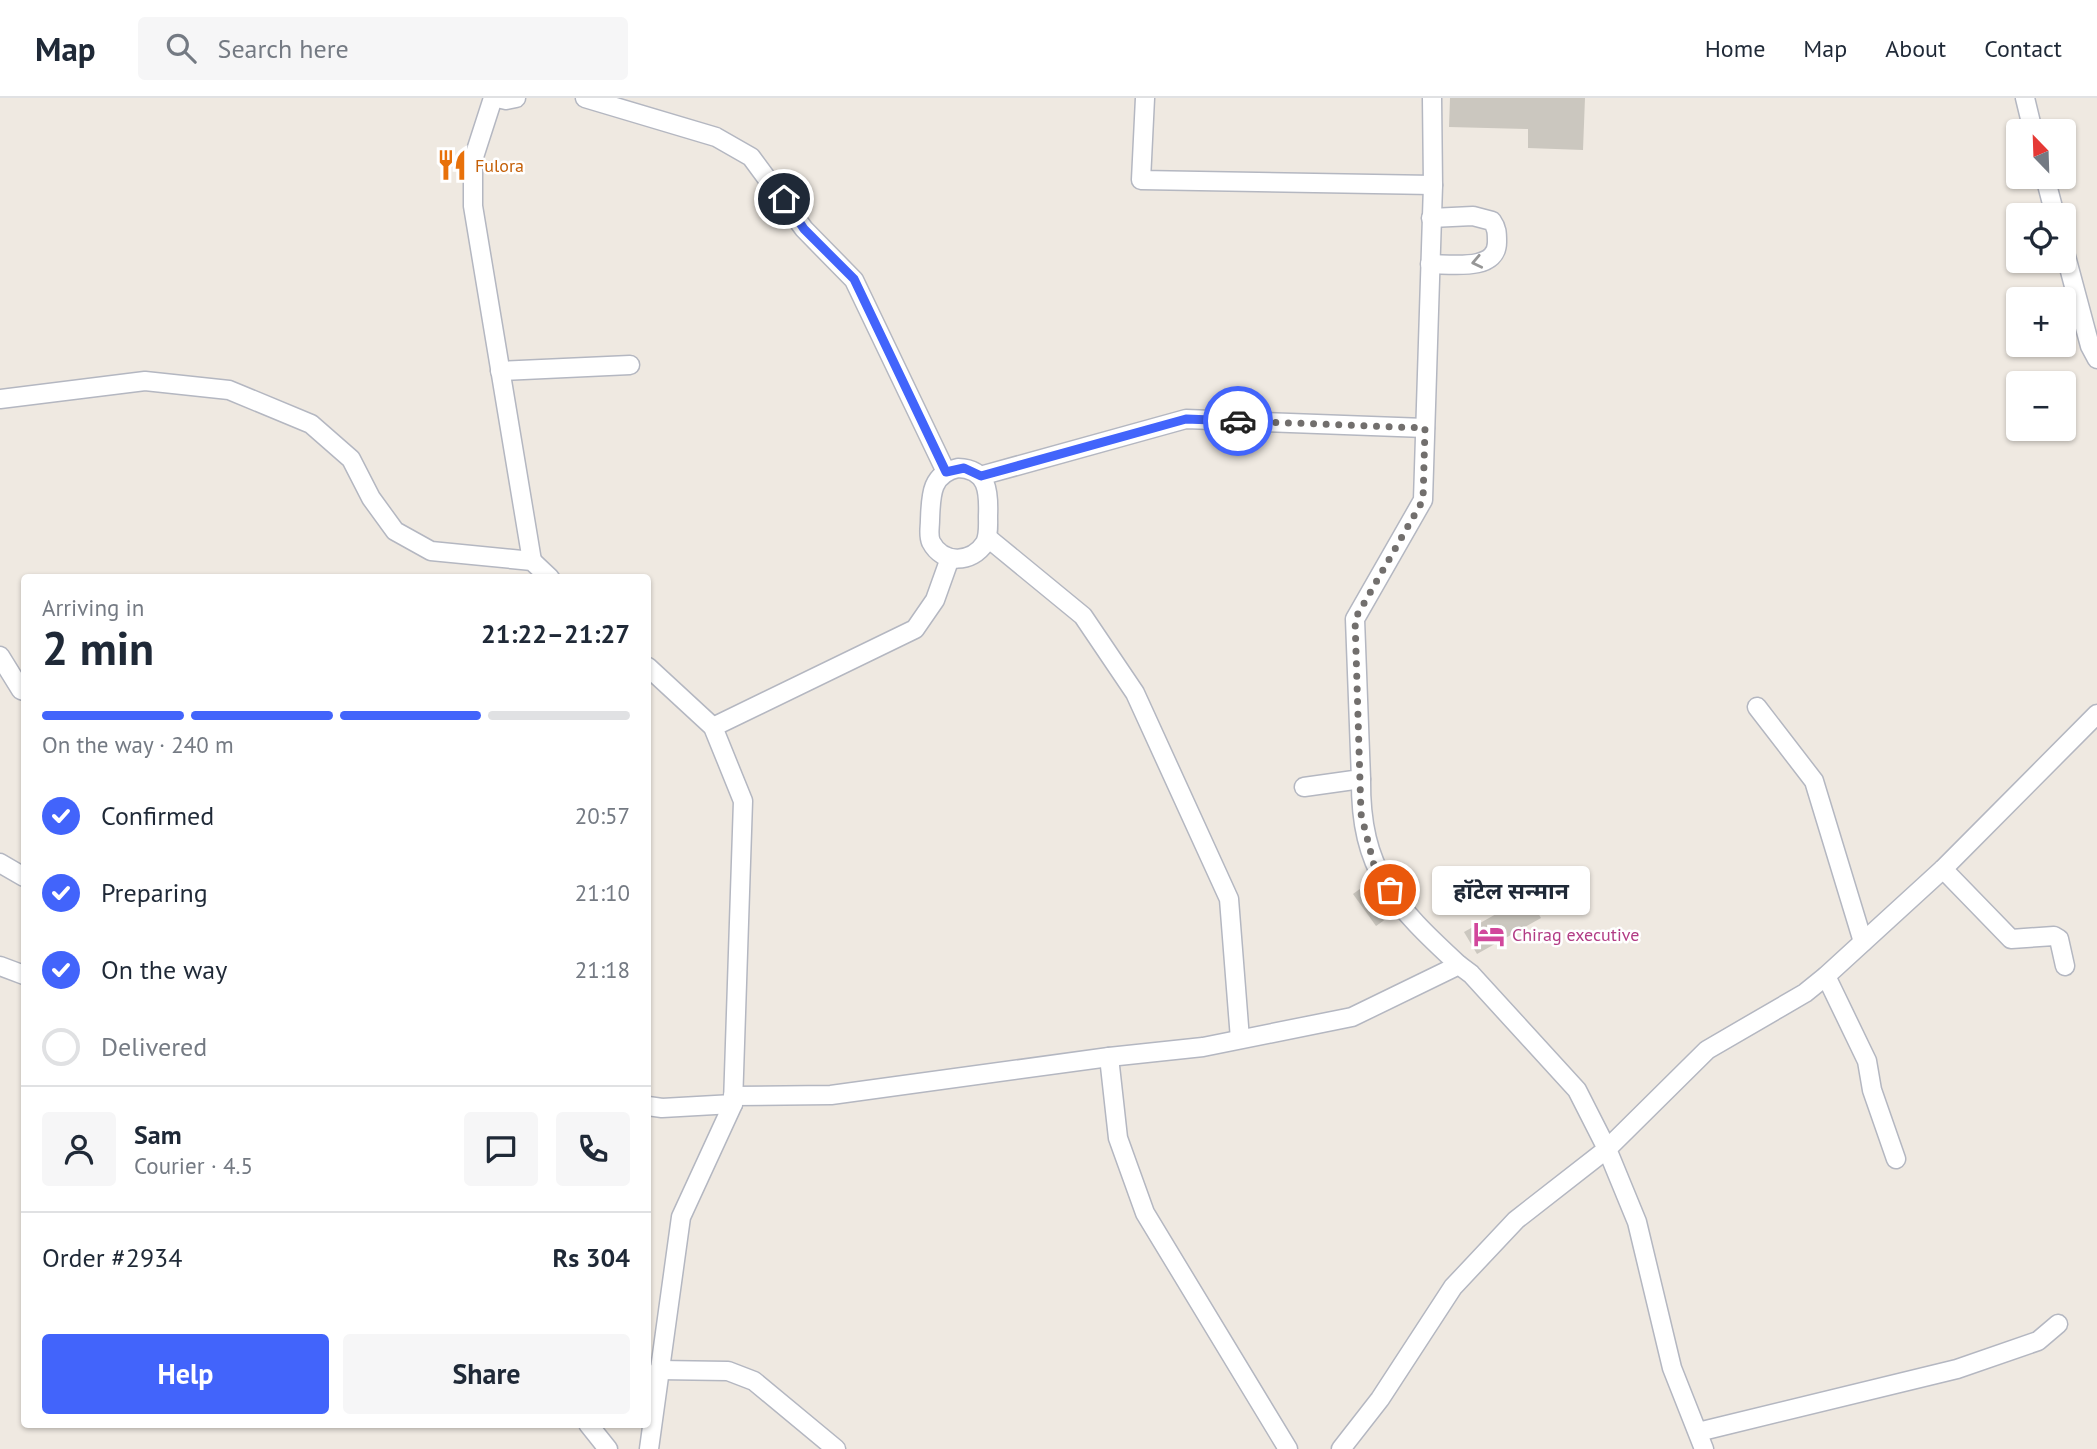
<!DOCTYPE html>
<html lang="en">
<head>
<meta charset="utf-8">
<style>
  body { margin:0; font-family:"PT Sans","Noto Sans Devanagari",sans-serif; background:#f6f6f7; color:#1f2937; height:100vh; display:flex; flex-direction:column; font-size:26px; white-space:nowrap }
  * { box-sizing:border-box; margin:0 }
  p { font-size:23px; color:#747a83 }
  .icon { flex:none; width:38px; height:38px; fill:none; stroke:currentColor; stroke-width:2; stroke-linecap:round; stroke-linejoin:round }
  .map { position:relative; flex:1; overflow:hidden }
  .side { position:absolute; left:21px; top:476px; width:630px; height:854px; display:flex; flex-direction:column; background:#fff; border-radius:7px; box-shadow:0 2px 5px #0004 }
  .side>* { flex:none }
  .needle { width:46px; rotate:337deg }
  .fabs { position:absolute; left:2006px; top:21px; display:grid; gap:14px }
  .fabs a { display:grid; place-items:center; width:70px; height:70px; border-radius:7px; background:#fff; box-shadow:0 2px 5px #0004; font-size:35px }
  .pin { position:absolute; display:grid; place-items:center; width:60px; height:60px; color:#fff; margin:-30px; border:4px solid #fff; border-radius:50%; box-shadow:0 2px 7px #0007 }
  .courier { position:absolute; display:grid; place-items:center; width:70px; height:70px; margin:-35px; border:5px solid #4264fb; border-radius:50%; background:#fff; color:#222; box-shadow:0 2px 9px #0007 }
  .bubble { position:absolute; height:49px; border-radius:7px; background:#fff; box-shadow:0 2px 5px #0004; font-size:23px; font-weight:700; line-height:49px; text-align:center }
  .summary em { font-style:normal; font-weight:700 }
  .summary div { display:flex; flex-direction:column-reverse }
  .summary { display:flex; align-items:center; justify-content:space-between; height:119px; padding:0 21px }
  h1 { font-size:46px; font-weight:700; line-height:52px }
  .bar { display:grid; grid-template-columns:repeat(4,1fr); gap:10px 7px; align-content:center; height:84px; padding:0 21px }
  .bar i { height:9px; border-radius:5px; background:#e0e1e3 }
  .bar .selected { background:#4264fb }
  .bar p { grid-column:span 4 }
  .line { display:flex; align-items:center; gap:18px; padding:0 21px; border-top:2px solid #e0e1e3 }
  .line div { flex:1 }
  .round { display:grid; place-items:center; flex:none; width:74px; height:74px; border-radius:7px; background:#f6f6f7 }
  ol { padding:0 21px; list-style:none }
  li { display:flex; align-items:center; gap:21px; height:77px }
  li p { margin-inline-start:auto }
  li .icon { padding:7px; border-radius:50%; background:#4264fb; color:#fff; stroke-width:4 }
  li:last-child { color:#747a83 }
  li i { width:38px; height:38px; border:4px solid #e0e1e3; border-radius:50% }
  .button { display:flex; gap:14px; margin-top:auto; padding:14px 21px }
  .button a { flex:1; height:80px; border-radius:7px; background:#4264fb; color:#fff; font-size:28px; font-weight:700; line-height:80px; text-align:center }
  .button a+a { background:#f6f6f7; color:#1f2937 }
  header { display:flex; align-items:center; gap:42px; box-sizing:border-box; height:98px; padding:0 35px; background:#fff; border-bottom:2px solid #e0e1e3 }
  header strong { font-size:33px }
  nav { display:flex; gap:38px; margin-inline-start:auto; font-size:24px }
  .search { width:490px; height:63px; background:#f6f6f7; display:flex; align-items:center; gap:18px; box-sizing:border-box; padding:0 24px; border-radius:7px; color:#747a83; font-size:26px }
  .map>svg:first-child { display:block }
  .building { fill:#cbc7bf }
  .lines { fill:none; stroke-linecap:round; stroke-linejoin:round }
  .minor-casing { stroke:#b4b7c1; stroke-width:21 }
  .minor { stroke:#fff; stroke-width:18 }
  .oneway { stroke:#969696 }
  .done { stroke:#726f6d; stroke-width:7; stroke-dasharray:0 12.6 }
  .route { stroke:#4264fb; stroke-width:9 }
  .labels { text-anchor:middle; dominant-baseline:central; stroke-width:5; stroke-linejoin:round; paint-order:stroke }
  .food-label { font-size:18px; fill:#c56008; stroke:#fff; text-anchor:start }
  .hotel-label { font-size:18px; fill:#b23c85; stroke:#fff; text-anchor:start }
</style>
</head>
<body>
<header>
<strong>Map</strong>
<div class="search"><svg class="icon" aria-label="search" viewBox="0 0 24 24"><circle cx="10" cy="10" r="6"/><path d="M15 15l6 6"/></svg>Search here</div>
<nav><a>Home</a><a>Map</a><a>About</a><a>Contact</a></nav>
</header>
<div class="map">
<svg width="2097" height="1351" viewBox="0 0 2097 1351">
  <rect width="100%" height="100%" fill="#efe9e1"/>
  <g class="building">
    <path d="M 1450,0 L 1585,0 L 1583,52 L 1528,50 L 1528,31 L 1449,29 Z"/>
    <path d="M 1371,783 L 1393,816 L 1376,828 L 1353,796 Z"/>
    <path d="M 1528,798 L 1541,820 L 1477,856 L 1464,834 Z"/>
  </g>
  <g class="lines">
    <defs>
      <g id="minor">
        <path d="M 493,0 L 473,62 L 473,108 L 532,463"/>
        <path d="M 497,0 L 506,2 L 516,0"/>
        <path d="M 585,0 L 716,39 L 751,59 L 804,131 L 854,182 L 946,374"/>
        <path d="M 1145,0 L 1141,82 L 1433,87"/>
        <path d="M 2025,0 L 2033,33"/>
        <path d="M 2045,79 L 2055,117"/>
        <path d="M 2063,147 L 2090,248 L 2097,261"/>
        <path d="M 1430,166 C 1450,166 1497,174 1497,144 C 1497,135 1497,130 1492,123 L 1473,118 L 1431,120"/>
        <path d="M 500,273 L 630,267"/>
        <path d="M 0,301 L 145,283 L 229,292 L 311,326 L 351,361 L 371,400 L 395,433 L 431,453 L 532,463 L 550,480"/>
        <path d="M 958,370 C 988,371 989,394 988,418 C 988,427 989,437 985,445 C 972,465 943,467 931,444 C 928,437 930,430 930,422 C 931,399 930,376 958,370 Z"/>
        <path d="M 980,378 L 1186,321 L 1425,330"/>
        <path d="M 988,440 L 1083,518 L 1135,595 L 1229,801 L 1240,941"/>
        <path d="M 0,558 L 21,592 L 24,593"/>
        <path d="M 648,569 L 713,629 L 743,703 L 733,1006 L 681,1119 L 649,1351"/>
        <path d="M 1757,609 L 1814,683 L 1863,844"/>
        <path d="M 713,629 L 915,531 L 935,502 L 950,460"/>
        <path d="M 1361,681 C 1360,772 1394,807 1459,867"/>
        <path d="M 1304,689 L 1361,681 L 1355,521 L 1423,402 L 1433,87 L 1432,0"/>
        <path d="M 0,765 L 24,779"/>
        <path d="M 1943,771 L 2011,841 L 2054,838 L 2059,841 L 2065,868"/>
        <path d="M 0,868 L 24,877"/>
        <path d="M 1826,878 L 1867,963 L 1872,992 L 1896,1061"/>
        <path d="M 1109,959 L 1118,1040 L 1145,1115 L 1288,1351"/>
        <path d="M 733,998 L 831,997 L 1109,959 L 1203,949 L 1352,919 L 1459,867 L 1471,876 L 1577,992 L 1607,1051 L 1516,1122 L 1453,1189 L 1380,1301 L 1341,1351"/>
        <path d="M 648,1008 L 662,1010 L 733,1006"/>
        <path d="M 659,1272 L 728,1273 L 754,1283 L 836,1351"/>
        <path d="M 588,1326 L 608,1351"/>
        <path d="M 1698,1334 L 1957,1271 L 2038,1243 L 2058,1226"/>
        <path d="M 1704,1351 L 1672,1270 L 1637,1124 L 1607,1051 L 1707,952 L 1805,895 L 1826,878 L 1943,771 L 2097,616"/>
      </g>
    </defs>
    <use href="#minor" class="minor-casing"/>
    <use href="#minor" class="minor"/>
  </g>
  <defs><path id="oneway-chevron" d="M-2-3.5L2.5 0L-2 3.5" fill="none" stroke-width="1.6" stroke-linecap="round" stroke-linejoin="round" transform="scale(1.75)"/></defs>
  <use class="oneway" href="#oneway-chevron" transform="translate(1477 164) rotate(168)"/>
  <g class="lines">
    <path class="done" d="M 1238,323 L 1425,330 L 1423,402 L 1355,521 L 1361,716 L 1375,771 L 1390,792"/>
    <path class="route" d="M 784,101 L 804,131 L 854,181 L 946,374 L 964,370 L 981,378 L 1186,321 L 1238,323"/>
  </g>
  <defs>
    <symbol id="restaurant-bare" viewBox="-9 -9 18 18"><path d="M-5-6h1v4h1v-4h1v4h1v-4h1v5L-1.5 .5V6h-2V.5L-5-1ZM5-6V6H3V1.5H1.5Q1.5-4 5-6Z" fill="#e8710a" stroke="#fff" stroke-width="2.5" paint-order="stroke"/></symbol>
    <symbol id="hotel-bare" viewBox="-9 -9 18 18"><path d="M-6-4.5h1.5V1H6V5H4.5V3h-9V5H-6ZM-4 0a1.8 1.8 0 1 1 3.6 0ZM.5 0V-2.5h3Q6-2.5 6 0Z" fill="#d1479c" stroke="#fff" stroke-width="2.5" paint-order="stroke"/></symbol>
  </defs>
  <g fill-rule="evenodd">
    <use href="#restaurant-bare" x="430" y="45" width="44" height="44"/>
    <use href="#hotel-bare" x="1467" y="814" width="44" height="44"/>
  </g>
  <g class="labels">
    <g class="food-label">
      <text x="475" y="67">Fulora</text>
    </g>
    <g class="hotel-label">
      <text x="1512" y="836">Chirag executive</text>
    </g>
  </g>
</svg>
<div class="fabs">
<a><svg class="needle" viewBox="-14 -14 28 28"><path d="M0-13l5 13h-10z" fill="#e53935"/><path d="M0 13l5-13h-10z" fill="#747a83"/></svg></a>
<a><svg class="icon" aria-label="locate" viewBox="0 0 24 24"><circle cx="12" cy="12" r="6"/><path d="M12 2v4M12 18v4M2 12h4M18 12h4"/></svg></a>
<a>+</a>
<a>−</a>
</div>
<div class="pin" style="left:1390px;top:792px;background:#ea580c"><svg class="icon" aria-label="bag" viewBox="0 0 24 24"><path d="M5 8h14l-1 12H6zM9 8a3 3 0 0 1 6 0"/></svg></div>
<div class="pin" style="left:784px;top:101px;background:#1f2937"><svg class="icon" aria-label="home" viewBox="0 0 24 24"><path d="M3 11l9-7 9 7M6 9v11h12V9"/></svg></div>
<div class="courier" style="left:1238px;top:323px"><svg class="icon" aria-label="car" viewBox="0 0 24 24"><path d="M5 17H2v-5l4-1 3-4h7l3 4 3 1v5h-3M9 17h6M6 11h13"/><circle cx="7" cy="17" r="2"/><circle cx="17" cy="17" r="2"/></svg></div>
<div class="bubble" style="left:1432px;top:768px;width:158px">हॉटेल सन्मान</div>
<section class="side">
<div class="summary"><div><h1>2 min</h1><p>Arriving in</p></div><em>21:22–21:27</em></div>
<div class="bar"><i class="selected"></i><i class="selected"></i><i class="selected"></i><i></i><p>On the way · 240 m</p></div>
<ol>
<li><svg class="icon" aria-label="check" viewBox="0 0 24 24"><path d="M5 12l5 5 9-10"/></svg>Confirmed<p>20:57</p></li>
<li><svg class="icon" aria-label="check" viewBox="0 0 24 24"><path d="M5 12l5 5 9-10"/></svg>Preparing<p>21:10</p></li>
<li><svg class="icon" aria-label="check" viewBox="0 0 24 24"><path d="M5 12l5 5 9-10"/></svg>On the way<p>21:18</p></li>
<li><i></i>Delivered</li>
</ol>
<div class="line" style="height:126px"><a class="round"><svg class="icon" aria-label="person" viewBox="0 0 24 24"><circle cx="12" cy="8" r="4"/><path d="M4 21q1-7 8-7t8 7"/></svg></a><div><b>Sam</b><p>Courier · 4.5</p></div><a class="round"><svg class="icon" aria-label="chat" viewBox="0 0 24 24"><path d="M4 5h16v11H9l-5 4z"/></svg></a><a class="round"><svg class="icon" aria-label="phone" viewBox="0 0 24 24"><path d="M5 4h4l2 5-3 2q2 4 5 5l2-3 5 2v4C11 20 4 13 5 4z"/></svg></a></div>
<div class="line" style="height:91px"><div>Order #2934</div><b>Rs 304</b></div>
<div class="button"><a>Help</a><a>Share</a></div>
</section>
</div>
</body>
</html>
